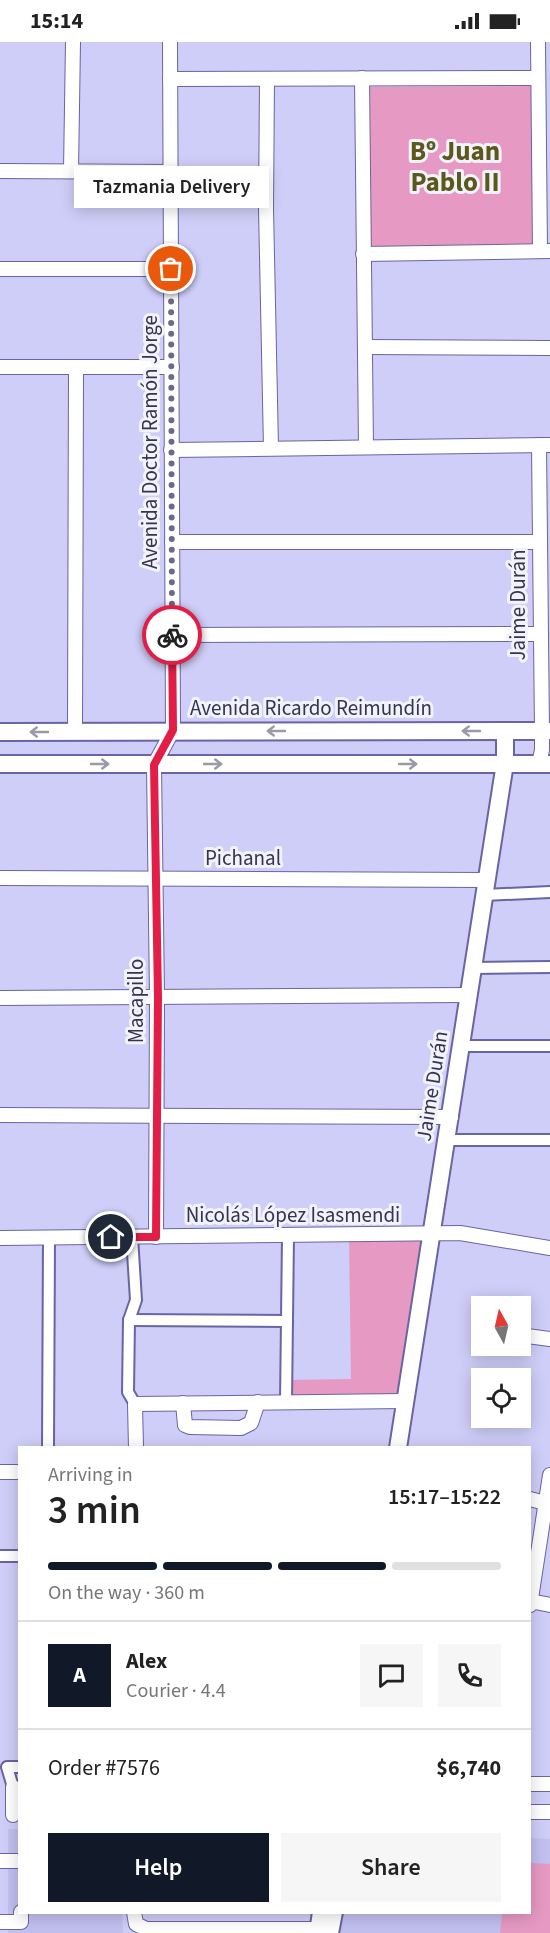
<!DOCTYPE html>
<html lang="en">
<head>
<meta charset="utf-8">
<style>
  body { margin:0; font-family:"Source Sans 3",sans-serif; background:#f6f6f6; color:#222; height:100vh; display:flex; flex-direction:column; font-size:22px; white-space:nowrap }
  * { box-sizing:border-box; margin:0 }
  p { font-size:20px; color:#767676 }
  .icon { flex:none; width:33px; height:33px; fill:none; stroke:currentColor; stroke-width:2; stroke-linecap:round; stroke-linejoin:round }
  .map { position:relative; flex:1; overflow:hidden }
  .panel { position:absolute; left:18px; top:1404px; width:513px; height:468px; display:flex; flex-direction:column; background:#fff; border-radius:0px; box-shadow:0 3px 15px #0003 }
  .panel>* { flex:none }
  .needle { width:39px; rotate:352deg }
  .controls { position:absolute; left:471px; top:1254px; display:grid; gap:12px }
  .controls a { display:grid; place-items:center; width:60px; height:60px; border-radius:0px; background:#fff; box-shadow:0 3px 15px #0003; font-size:30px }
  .pin { position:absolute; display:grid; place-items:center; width:51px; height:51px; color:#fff; margin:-26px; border:3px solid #fff; border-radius:50%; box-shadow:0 2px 6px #0007 }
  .courier { position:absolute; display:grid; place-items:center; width:60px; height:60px; margin:-30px; border:4px solid #e11d48; border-radius:50%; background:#fff; color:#222; box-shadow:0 2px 8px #0007 }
  .bubble { position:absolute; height:42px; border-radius:0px; background:#fff; box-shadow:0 3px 15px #0003; font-size:20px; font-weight:600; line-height:42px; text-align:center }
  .overview em { font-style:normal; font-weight:600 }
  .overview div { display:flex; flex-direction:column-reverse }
  .overview { display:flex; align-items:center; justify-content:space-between; height:102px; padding:0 30px }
  h1 { font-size:39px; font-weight:600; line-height:45px }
  .bar { display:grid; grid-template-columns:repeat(4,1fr); gap:9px 6px; align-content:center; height:72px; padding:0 30px }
  .bar i { height:8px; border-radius:4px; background:#e0e0e0 }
  .bar .current { background:#111827 }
  .bar p { grid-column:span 4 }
  .line { display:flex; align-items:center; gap:15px; padding:0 30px; border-top:2px solid #e0e0e0 }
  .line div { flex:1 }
  .round { display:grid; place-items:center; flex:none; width:63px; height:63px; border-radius:0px; background:#f6f6f6 }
  .cta { display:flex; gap:12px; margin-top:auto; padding:12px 30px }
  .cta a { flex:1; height:69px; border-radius:0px; background:#111827; color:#fff; font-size:24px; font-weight:600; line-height:69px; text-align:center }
  .cta a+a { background:#f6f6f6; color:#222 }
  .status { display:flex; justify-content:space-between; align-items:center; height:42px; padding:0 30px; background:#fff; direction:ltr }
  .status svg { height:16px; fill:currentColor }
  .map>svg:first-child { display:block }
  .built { fill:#c1c0ef }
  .green { fill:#e699c3 }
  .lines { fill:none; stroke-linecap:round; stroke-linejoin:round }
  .pedestrian-casing { stroke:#6964a4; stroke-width:14 }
  .minor-casing { stroke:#6964a4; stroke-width:16 }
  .tertiary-casing { stroke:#6964a4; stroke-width:20 }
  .pedestrian { stroke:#fff; stroke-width:10 }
  .minor { stroke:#fff; stroke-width:14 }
  .tertiary { stroke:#fff; stroke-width:16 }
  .oneway { stroke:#9a9aa8 }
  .done { stroke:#6b6a8b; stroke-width:6; stroke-dasharray:0 10.8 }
  .route { stroke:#e11d48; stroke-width:8 }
  .labels { text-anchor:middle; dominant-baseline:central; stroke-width:6; stroke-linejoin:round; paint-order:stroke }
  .street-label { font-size:21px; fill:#363451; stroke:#f2f3fa }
  .district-label { font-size:27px; font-weight:bold; fill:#5c581c; stroke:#f2f3fa }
</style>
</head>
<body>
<div class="status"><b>15:14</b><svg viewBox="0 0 49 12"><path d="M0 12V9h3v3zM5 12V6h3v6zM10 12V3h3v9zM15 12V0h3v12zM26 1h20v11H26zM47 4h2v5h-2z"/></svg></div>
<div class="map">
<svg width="550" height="1891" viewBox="0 0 550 1891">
  <rect width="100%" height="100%" fill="#cecef8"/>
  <g class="built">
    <path d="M 8,1787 L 19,1787 L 20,1870 L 122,1871 L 123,1891 L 8,1891 Z"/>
    <path d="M 530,1796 L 550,1797 L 550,1891 L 335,1891 L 338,1871 L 530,1870 Z"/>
  </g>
  <g class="green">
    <path d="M 532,44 L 533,203 L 369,205 L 368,45 Z"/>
    <path d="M 431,1193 L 405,1355 L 286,1360 L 286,1338 L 351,1337 L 349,1194 Z"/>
    <path d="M 530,1821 L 550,1822 L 550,1891 L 500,1891 L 502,1871 L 530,1870 Z"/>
  </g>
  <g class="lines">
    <defs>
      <g id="pedestrian">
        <path d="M 484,853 L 550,850"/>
        <path d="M 473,926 L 550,925"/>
        <path d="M 462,1004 L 550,1004"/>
        <path d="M 447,1098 L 550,1098"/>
        <path d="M 132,1195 L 136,1258 L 129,1278 L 128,1350 L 135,1362"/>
        <path d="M 129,1278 L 287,1279"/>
        <path d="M 286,1360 L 288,1194"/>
        <path d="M 48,1406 L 49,1196"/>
        <path d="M 0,1514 L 20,1514"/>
        <path d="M 13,1745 L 7,1725 L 20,1725"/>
      </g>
      <g id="minor">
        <path d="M 538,0 L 540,209"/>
        <path d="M 362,36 L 366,405"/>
        <path d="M 170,37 L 538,36"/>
        <path d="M 267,37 L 266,166 L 271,406"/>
        <path d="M 0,129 L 170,130"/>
        <path d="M 71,129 L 73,0"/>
        <path d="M 363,212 L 550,209"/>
        <path d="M 0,227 L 171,227"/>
        <path d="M 365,305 L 550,306"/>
        <path d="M 0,325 L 172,325"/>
        <path d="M 171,408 L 550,403"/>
        <path d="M 172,500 L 540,500"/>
        <path d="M 172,593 L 540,592"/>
        <path d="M 75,689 L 76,326"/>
        <path d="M 539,722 L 542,708 L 542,689 L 539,403"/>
        <path d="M 0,836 L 486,838"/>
        <path d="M 0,956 L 468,953"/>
        <path d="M 0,1073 L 451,1075"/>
        <path d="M 156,1195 L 157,955 L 154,723 L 173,688 L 170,0"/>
        <path d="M 0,1196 L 460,1191 L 550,1206"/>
        <path d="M 520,1293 L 550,1297"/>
        <path d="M 183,1361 L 185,1383 L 190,1385 L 241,1386 L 251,1381 L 258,1360"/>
        <path d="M 136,1406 L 135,1362 L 404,1359"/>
        <path d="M 0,1430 L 20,1430"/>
        <path d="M 530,1457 L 545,1461"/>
        <path d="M 530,1559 L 550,1563"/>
        <path d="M 530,1563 L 550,1433"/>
        <path d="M 530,1742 L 550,1742"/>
        <path d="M 530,1770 L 550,1770"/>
        <path d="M 13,1773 L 13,1745"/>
        <path d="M 0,1819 L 20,1819"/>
        <path d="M 134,1870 L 136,1882 L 146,1887 L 318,1887"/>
        <path d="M 0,1880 L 21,1880 L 21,1870"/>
      </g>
      <g id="tertiary">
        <path d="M 0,690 L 550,689"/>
        <path d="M 0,722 L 550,722"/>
        <path d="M 398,1406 L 505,721 L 505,689"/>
        <path d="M 318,1891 L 321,1870"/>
        <path d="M 330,1891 L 334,1870"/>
      </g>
    </defs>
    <use href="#pedestrian" class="pedestrian-casing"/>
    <use href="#minor" class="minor-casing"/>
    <use href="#tertiary" class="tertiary-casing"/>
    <use href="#pedestrian" class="pedestrian"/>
    <use href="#minor" class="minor"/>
    <use href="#tertiary" class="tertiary"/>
  </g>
  <defs><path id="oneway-shaft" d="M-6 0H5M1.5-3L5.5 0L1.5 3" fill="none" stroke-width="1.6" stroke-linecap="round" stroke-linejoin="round" transform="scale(1.5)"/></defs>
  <g class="oneway">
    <use href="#oneway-shaft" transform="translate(276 689) rotate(-180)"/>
    <use href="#oneway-shaft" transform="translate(471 689) rotate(-180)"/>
    <use href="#oneway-shaft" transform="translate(39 690) rotate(180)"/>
    <use href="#oneway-shaft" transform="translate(100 722)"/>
    <use href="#oneway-shaft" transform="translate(213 722)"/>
    <use href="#oneway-shaft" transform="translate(408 722)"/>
  </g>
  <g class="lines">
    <path class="done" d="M 171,227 L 172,593"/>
    <path class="route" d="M 111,1195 L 156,1195 L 158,955 L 154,723 L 173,688 L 172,593"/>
  </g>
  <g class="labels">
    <g class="street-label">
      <text transform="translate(150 400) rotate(-90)">Avenida Doctor Ramón Jorge</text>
      <text transform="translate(518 563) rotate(-90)">Jaime Durán</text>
      <text x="311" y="666">Avenida Ricardo Reimundín</text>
      <text x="243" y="816">Pichanal</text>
      <text transform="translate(136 959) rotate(-90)">Macapillo</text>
      <text transform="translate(432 1044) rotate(-81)">Jaime Durán</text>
      <text x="293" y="1173">Nicolás López Isasmendi</text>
    </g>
    <g class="district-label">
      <text x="455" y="109">Bº Juan<tspan x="455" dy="31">Pablo II</tspan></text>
    </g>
  </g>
</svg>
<div class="controls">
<a><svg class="needle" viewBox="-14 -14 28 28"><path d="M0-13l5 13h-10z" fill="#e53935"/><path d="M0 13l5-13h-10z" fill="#767676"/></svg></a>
<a><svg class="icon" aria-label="locate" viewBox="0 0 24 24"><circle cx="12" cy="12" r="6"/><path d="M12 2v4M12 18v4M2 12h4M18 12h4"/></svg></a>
</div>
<div class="pin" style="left:171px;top:227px;background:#ea580c"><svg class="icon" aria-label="bag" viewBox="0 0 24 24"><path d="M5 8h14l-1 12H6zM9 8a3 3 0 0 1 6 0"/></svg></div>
<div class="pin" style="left:111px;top:1195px;background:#1f2937"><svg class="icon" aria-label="home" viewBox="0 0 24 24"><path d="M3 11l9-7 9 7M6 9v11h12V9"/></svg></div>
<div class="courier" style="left:172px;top:593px"><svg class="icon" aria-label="bike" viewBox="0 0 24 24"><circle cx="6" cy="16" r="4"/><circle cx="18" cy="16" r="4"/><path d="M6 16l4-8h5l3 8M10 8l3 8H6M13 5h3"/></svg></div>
<div class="bubble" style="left:74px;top:124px;width:195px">Tazmania Delivery</div>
<section class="panel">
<div class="overview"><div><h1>3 min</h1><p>Arriving in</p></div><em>15:17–15:22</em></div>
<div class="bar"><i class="current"></i><i class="current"></i><i class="current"></i><i></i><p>On the way · 360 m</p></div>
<div class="line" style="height:108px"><b class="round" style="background:#111827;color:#fff">A</b><div><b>Alex</b><p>Courier · 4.4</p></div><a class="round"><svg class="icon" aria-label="chat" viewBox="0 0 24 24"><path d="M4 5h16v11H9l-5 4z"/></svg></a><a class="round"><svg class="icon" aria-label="phone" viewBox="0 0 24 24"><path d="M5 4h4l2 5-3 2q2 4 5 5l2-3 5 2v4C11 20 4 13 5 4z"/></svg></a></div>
<div class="line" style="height:78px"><div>Order #7576</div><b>$6,740</b></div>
<div class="cta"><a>Help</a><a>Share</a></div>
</section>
</div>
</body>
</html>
